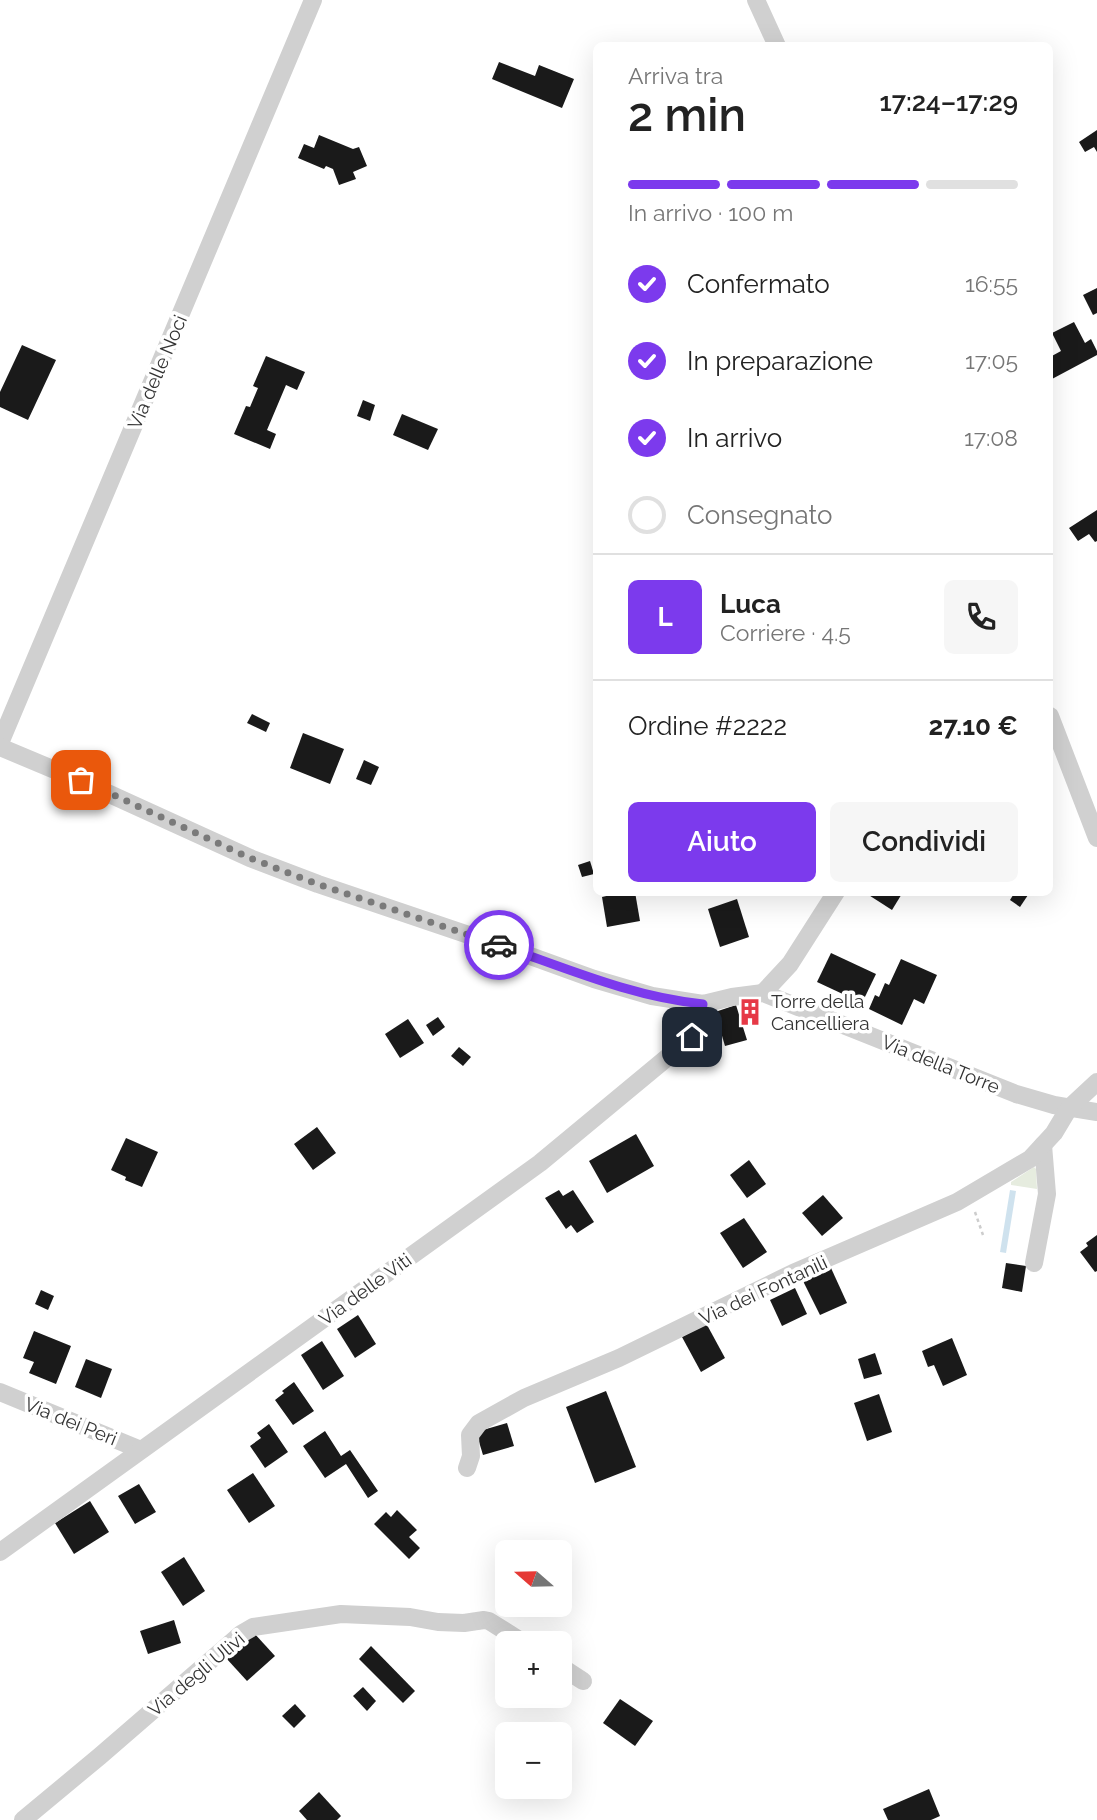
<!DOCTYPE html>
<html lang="it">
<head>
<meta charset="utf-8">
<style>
  body { margin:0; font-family:Raleway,sans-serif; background:#f6f6f6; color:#222; height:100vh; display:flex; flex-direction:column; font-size:26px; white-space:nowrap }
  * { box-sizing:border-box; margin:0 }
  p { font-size:23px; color:#767676 }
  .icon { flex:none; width:38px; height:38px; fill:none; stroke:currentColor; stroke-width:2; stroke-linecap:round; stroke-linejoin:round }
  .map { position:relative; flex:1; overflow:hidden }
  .side { position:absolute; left:593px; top:42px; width:460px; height:854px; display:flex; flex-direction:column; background:#fff; border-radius:10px; box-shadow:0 7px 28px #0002 }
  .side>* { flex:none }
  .needle { width:46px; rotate:290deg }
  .buttons { position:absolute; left:495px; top:1540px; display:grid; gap:14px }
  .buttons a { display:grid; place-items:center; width:77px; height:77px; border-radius:10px; background:#fff; box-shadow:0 7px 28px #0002; font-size:35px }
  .pin { position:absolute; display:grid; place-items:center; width:60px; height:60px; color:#fff; margin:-30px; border-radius:14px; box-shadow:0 4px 10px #0006 }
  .courier { position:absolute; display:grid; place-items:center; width:70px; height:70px; margin:-35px; border:5px solid #7c3aed; border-radius:50%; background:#fff; color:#222; box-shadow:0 2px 9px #0007 }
  .summary em { font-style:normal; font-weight:600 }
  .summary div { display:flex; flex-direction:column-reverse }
  .summary { display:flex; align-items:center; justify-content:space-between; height:119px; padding:0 35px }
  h1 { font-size:46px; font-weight:600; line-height:52px }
  .bar { display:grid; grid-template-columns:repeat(4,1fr); gap:10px 7px; align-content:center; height:84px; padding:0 35px }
  .bar i { height:9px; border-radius:5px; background:#e0e0e0 }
  .bar .current { background:#7c3aed }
  .bar p { grid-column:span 4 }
  .line { display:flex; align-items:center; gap:18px; padding:0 35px; border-top:2px solid #e0e0e0 }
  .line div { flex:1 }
  .round { display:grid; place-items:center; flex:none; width:74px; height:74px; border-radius:10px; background:#f6f6f6 }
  ol { padding:0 35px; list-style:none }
  li { display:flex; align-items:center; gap:21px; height:77px }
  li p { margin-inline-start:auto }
  li .icon { padding:7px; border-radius:50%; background:#7c3aed; color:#fff; stroke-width:4 }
  li:last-child { color:#767676 }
  li i { width:38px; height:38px; border:4px solid #e0e0e0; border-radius:50% }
  .button { display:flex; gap:14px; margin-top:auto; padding:14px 35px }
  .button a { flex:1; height:80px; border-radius:10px; background:#7c3aed; color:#fff; font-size:28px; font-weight:600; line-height:80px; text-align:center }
  .button a+a { background:#f6f6f6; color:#222 }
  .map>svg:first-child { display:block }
  .green { fill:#e6ecdf }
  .water { fill:#cfe2ee }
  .building { fill:#1a1a1a }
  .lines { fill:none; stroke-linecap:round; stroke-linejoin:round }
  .path { stroke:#cdcdcd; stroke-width:2.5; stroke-dasharray:3.5 3.5; stroke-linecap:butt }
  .minor { stroke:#d0d0d0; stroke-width:18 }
  .done { stroke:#7a7a7a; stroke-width:7; stroke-dasharray:0 12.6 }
  .route { stroke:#7c3aed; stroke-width:9 }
  .labels { text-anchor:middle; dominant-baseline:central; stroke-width:7; stroke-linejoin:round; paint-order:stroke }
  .street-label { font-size:19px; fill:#333; stroke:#fff }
  .poi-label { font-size:19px; fill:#333; stroke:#fff; text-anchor:start }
</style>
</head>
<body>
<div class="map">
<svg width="1097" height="1820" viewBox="0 0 1097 1820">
  <rect width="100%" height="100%" fill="#fff"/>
  <path class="green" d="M 1034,1167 L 1036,1169 L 1037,1189 L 1011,1185 L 1011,1182 Z"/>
  <path class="water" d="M 1010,1190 L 1016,1191 L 1006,1253 L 1000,1252 Z"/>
  <g class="building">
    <path d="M 499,62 L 535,76 L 539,65 L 574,79 L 562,108 L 492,79 Z"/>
    <path d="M 1097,130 L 1097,152 L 1094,147 L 1085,152 L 1079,142 Z"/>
    <path d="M 319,135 L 353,149 L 359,147 L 367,166 L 353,172 L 356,179 L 339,185 L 333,169 L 326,166 L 324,169 L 298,158 L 304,144 L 314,148 Z"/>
    <path d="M 1097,288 L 1097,313 L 1093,315 L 1083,295 Z"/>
    <path d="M 1074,322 L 1085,343 L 1091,339 L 1097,351 L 1097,355 L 1052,379 L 1050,375 L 1050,357 L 1061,351 L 1052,333 Z"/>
    <path d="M 22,345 L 56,360 L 28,420 L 0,407 L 0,392 Z"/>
    <path d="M 266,356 L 305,372 L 297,390 L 286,385 L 267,430 L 276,434 L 270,449 L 234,434 L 246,406 L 250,407 L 258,388 L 253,386 Z"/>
    <path d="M 363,400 L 375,405 L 370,421 L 357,416 Z"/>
    <path d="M 402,414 L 438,429 L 428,450 L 393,435 Z"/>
    <path d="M 1097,510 L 1097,541 L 1095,542 L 1089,534 L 1078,541 L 1069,528 Z"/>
    <path d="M 252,714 L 270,723 L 266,732 L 247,723 Z"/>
    <path d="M 303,733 L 344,749 L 330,784 L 290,768 Z"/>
    <path d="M 364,760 L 379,767 L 371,785 L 356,779 Z"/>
    <path d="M 590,861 L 594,874 L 582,877 L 578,865 Z"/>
    <path d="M 624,892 L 635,892 L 640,921 L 607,927 L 602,897 Z"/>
    <path d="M 864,892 L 903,892 L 892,910 Z"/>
    <path d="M 1015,892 L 1030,892 L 1020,907 L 1010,900 Z"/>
    <path d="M 737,899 L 749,937 L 720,947 L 708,909 Z"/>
    <path d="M 831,953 L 876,974 L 862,1003 L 817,982 Z"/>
    <path d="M 901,959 L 937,975 L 924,1004 L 914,999 L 902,1025 L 869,1009 L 875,995 L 879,997 L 885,983 L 889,985 Z"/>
    <path d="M 755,1000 L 761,1019 L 745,1024 L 739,1005 Z"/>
    <path d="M 736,1005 L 747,1040 L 725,1046 L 715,1012 Z"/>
    <path d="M 438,1017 L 445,1027 L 433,1036 L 426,1025 Z"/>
    <path d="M 408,1019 L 424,1043 L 400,1058 L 385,1034 Z"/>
    <path d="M 459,1047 L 471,1057 L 463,1066 L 451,1056 Z"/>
    <path d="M 317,1127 L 336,1153 L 313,1170 L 294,1144 Z"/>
    <path d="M 636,1134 L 654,1166 L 607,1193 L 589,1161 Z"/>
    <path d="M 126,1138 L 158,1152 L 142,1187 L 125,1180 L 126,1177 L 111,1170 Z"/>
    <path d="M 749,1160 L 766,1184 L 747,1198 L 730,1175 Z"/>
    <path d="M 559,1190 L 563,1196 L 573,1190 L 594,1222 L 577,1233 L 571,1225 L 566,1229 L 545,1198 Z"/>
    <path d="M 823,1195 L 843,1218 L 822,1236 L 802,1213 Z"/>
    <path d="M 744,1218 L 767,1252 L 743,1268 L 720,1233 Z"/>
    <path d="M 1097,1235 L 1097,1271 L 1095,1272 L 1080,1252 L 1088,1246 L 1086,1243 Z"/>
    <path d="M 1006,1263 L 1026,1266 L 1022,1292 L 1002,1288 Z"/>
    <path d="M 831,1268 L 847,1303 L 820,1315 L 803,1281 Z"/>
    <path d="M 795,1288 L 807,1314 L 782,1326 L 770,1300 Z"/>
    <path d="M 41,1290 L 54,1296 L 48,1310 L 35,1304 Z"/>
    <path d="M 358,1315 L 376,1344 L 355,1358 L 337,1329 Z"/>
    <path d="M 706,1323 L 725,1358 L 701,1372 L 682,1337 Z"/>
    <path d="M 34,1331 L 71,1346 L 56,1384 L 29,1373 L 34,1362 L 23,1358 Z"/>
    <path d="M 952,1338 L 967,1375 L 943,1386 L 934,1365 L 928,1367 L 922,1351 Z"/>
    <path d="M 322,1341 L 344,1376 L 323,1390 L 301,1355 Z"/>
    <path d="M 875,1353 L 882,1374 L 864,1379 L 858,1359 Z"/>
    <path d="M 86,1359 L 112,1369 L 101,1398 L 75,1387 Z"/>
    <path d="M 294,1382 L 314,1411 L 293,1425 L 275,1400 L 284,1393 L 282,1391 Z"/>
    <path d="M 606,1391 L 636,1467 L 595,1483 L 566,1407 Z"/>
    <path d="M 879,1394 L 892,1432 L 867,1441 L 854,1403 Z"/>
    <path d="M 507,1423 L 514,1446 L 483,1455 L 476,1432 Z"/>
    <path d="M 269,1424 L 288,1452 L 265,1468 L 250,1446 L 261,1438 L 257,1433 Z"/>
    <path d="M 325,1431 L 341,1456 L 350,1450 L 378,1491 L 368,1498 L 346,1464 L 325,1478 L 303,1446 Z"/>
    <path d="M 253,1473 L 275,1506 L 249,1523 L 227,1490 Z"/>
    <path d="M 139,1484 L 156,1512 L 135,1524 L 118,1496 Z"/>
    <path d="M 90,1501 L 109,1532 L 74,1554 L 55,1523 Z"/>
    <path d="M 397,1510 L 417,1530 L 409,1537 L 420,1548 L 409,1559 L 374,1524 L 386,1512 L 391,1517 Z"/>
    <path d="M 184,1557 L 205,1591 L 183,1606 L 161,1572 Z"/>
    <path d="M 174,1620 L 181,1643 L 148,1654 L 140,1631 Z"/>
    <path d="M 254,1633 L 275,1656 L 247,1681 L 226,1658 Z"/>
    <path d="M 371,1646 L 415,1691 L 403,1703 L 359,1659 Z"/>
    <path d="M 363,1687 L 376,1701 L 367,1711 L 353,1696 Z"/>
    <path d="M 620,1699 L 653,1721 L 635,1746 L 603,1723 Z"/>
    <path d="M 295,1704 L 306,1716 L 294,1728 L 282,1716 Z"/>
    <path d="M 929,1789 L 940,1816 L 931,1820 L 888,1820 L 883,1809 Z"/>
    <path d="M 319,1792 L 341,1816 L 337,1820 L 307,1820 L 299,1811 Z"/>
  </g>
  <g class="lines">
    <path class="path" d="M 975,1212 L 983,1235"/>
    <g class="minor">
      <path d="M 756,0 L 777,46"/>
      <path d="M 1050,716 L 1097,838"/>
      <path d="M 0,743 L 313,0"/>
      <path d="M 0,747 L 81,781 L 250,858 L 318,884 L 522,953 L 594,979 L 652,996 L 703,1004 L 732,997 L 763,993 L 1016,1094 L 1054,1105 L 1097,1112"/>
      <path d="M 763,993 L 790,964 L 836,892"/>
      <path d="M 1034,1263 L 1047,1194 L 1043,1145"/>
      <path d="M 0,1392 L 141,1450"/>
      <path d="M 467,1468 L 471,1456 L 470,1435 L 479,1423 L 524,1398 L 619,1358 L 793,1273 L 957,1202 L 1030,1159 L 1054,1133 L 1069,1108 L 1097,1082"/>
      <path d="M 0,1552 L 540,1163 L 692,1037 L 700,1026 L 703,1004"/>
      <path d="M 560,1666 L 583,1681"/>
      <path d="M 23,1820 L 100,1756 L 241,1634 L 253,1627 L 341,1614 L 410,1617 L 438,1622 L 464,1623 L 484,1620 L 489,1621 L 524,1643"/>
    </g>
  </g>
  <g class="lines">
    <path class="done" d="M 81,780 L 250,858 L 317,884 L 499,945"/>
    <path class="route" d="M 499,945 C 566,968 632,997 703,1004 L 700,1026 L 692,1037"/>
  </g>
  <defs>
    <symbol id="building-bare" viewBox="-9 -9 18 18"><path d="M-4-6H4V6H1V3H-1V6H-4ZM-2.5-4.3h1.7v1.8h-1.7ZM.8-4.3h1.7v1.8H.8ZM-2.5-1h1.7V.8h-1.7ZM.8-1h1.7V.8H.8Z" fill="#e63946" stroke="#fff" stroke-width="2.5" paint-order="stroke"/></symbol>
  </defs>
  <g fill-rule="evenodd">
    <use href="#building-bare" x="731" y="993" width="38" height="38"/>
  </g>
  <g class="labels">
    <g class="street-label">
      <text transform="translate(157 372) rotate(-67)">Via delle Noci</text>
      <text transform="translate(941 1064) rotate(22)">Via della Torre</text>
      <text transform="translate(365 1289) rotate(-36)">Via delle Viti</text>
      <text transform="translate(763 1290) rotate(-25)">Via dei Fontanili</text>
      <text transform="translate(71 1421) rotate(22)">Via dei Peri</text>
      <text transform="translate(196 1674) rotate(-40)">Via degli Ulivi</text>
    </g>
    <g class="poi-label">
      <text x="771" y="1001">Torre della<tspan x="771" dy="22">Cancelliera</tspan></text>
    </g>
  </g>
</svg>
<div class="buttons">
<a><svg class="needle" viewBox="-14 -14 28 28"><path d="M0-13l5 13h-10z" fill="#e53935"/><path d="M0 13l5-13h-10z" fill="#767676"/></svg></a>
<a>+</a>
<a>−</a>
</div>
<div class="pin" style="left:81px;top:780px;background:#ea580c"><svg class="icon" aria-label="bag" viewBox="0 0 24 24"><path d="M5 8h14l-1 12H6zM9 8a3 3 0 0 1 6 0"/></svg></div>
<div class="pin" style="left:692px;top:1037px;background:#1f2937"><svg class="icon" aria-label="home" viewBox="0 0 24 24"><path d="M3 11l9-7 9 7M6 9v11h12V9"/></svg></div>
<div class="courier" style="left:499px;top:945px"><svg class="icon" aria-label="car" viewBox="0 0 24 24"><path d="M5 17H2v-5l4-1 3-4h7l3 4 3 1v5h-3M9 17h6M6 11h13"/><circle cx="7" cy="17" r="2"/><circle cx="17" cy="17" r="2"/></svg></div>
<section class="side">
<div class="summary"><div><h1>2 min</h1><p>Arriva tra</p></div><em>17:24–17:29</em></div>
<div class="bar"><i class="current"></i><i class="current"></i><i class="current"></i><i></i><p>In arrivo · 100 m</p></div>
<ol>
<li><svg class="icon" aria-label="check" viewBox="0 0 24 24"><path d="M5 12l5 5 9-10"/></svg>Confermato<p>16:55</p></li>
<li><svg class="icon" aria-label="check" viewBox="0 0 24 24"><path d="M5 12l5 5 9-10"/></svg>In preparazione<p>17:05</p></li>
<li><svg class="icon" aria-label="check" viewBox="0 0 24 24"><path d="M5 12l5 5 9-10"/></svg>In arrivo<p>17:08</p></li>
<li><i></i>Consegnato</li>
</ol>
<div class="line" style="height:126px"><b class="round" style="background:#7c3aed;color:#fff">L</b><div><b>Luca</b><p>Corriere · 4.5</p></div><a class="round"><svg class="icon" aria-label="phone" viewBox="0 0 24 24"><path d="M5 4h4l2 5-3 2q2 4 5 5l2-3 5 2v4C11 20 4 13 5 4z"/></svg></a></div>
<div class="line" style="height:91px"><div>Ordine #2222</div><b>27.10 €</b></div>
<div class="button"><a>Aiuto</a><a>Condividi</a></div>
</section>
</div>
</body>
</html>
